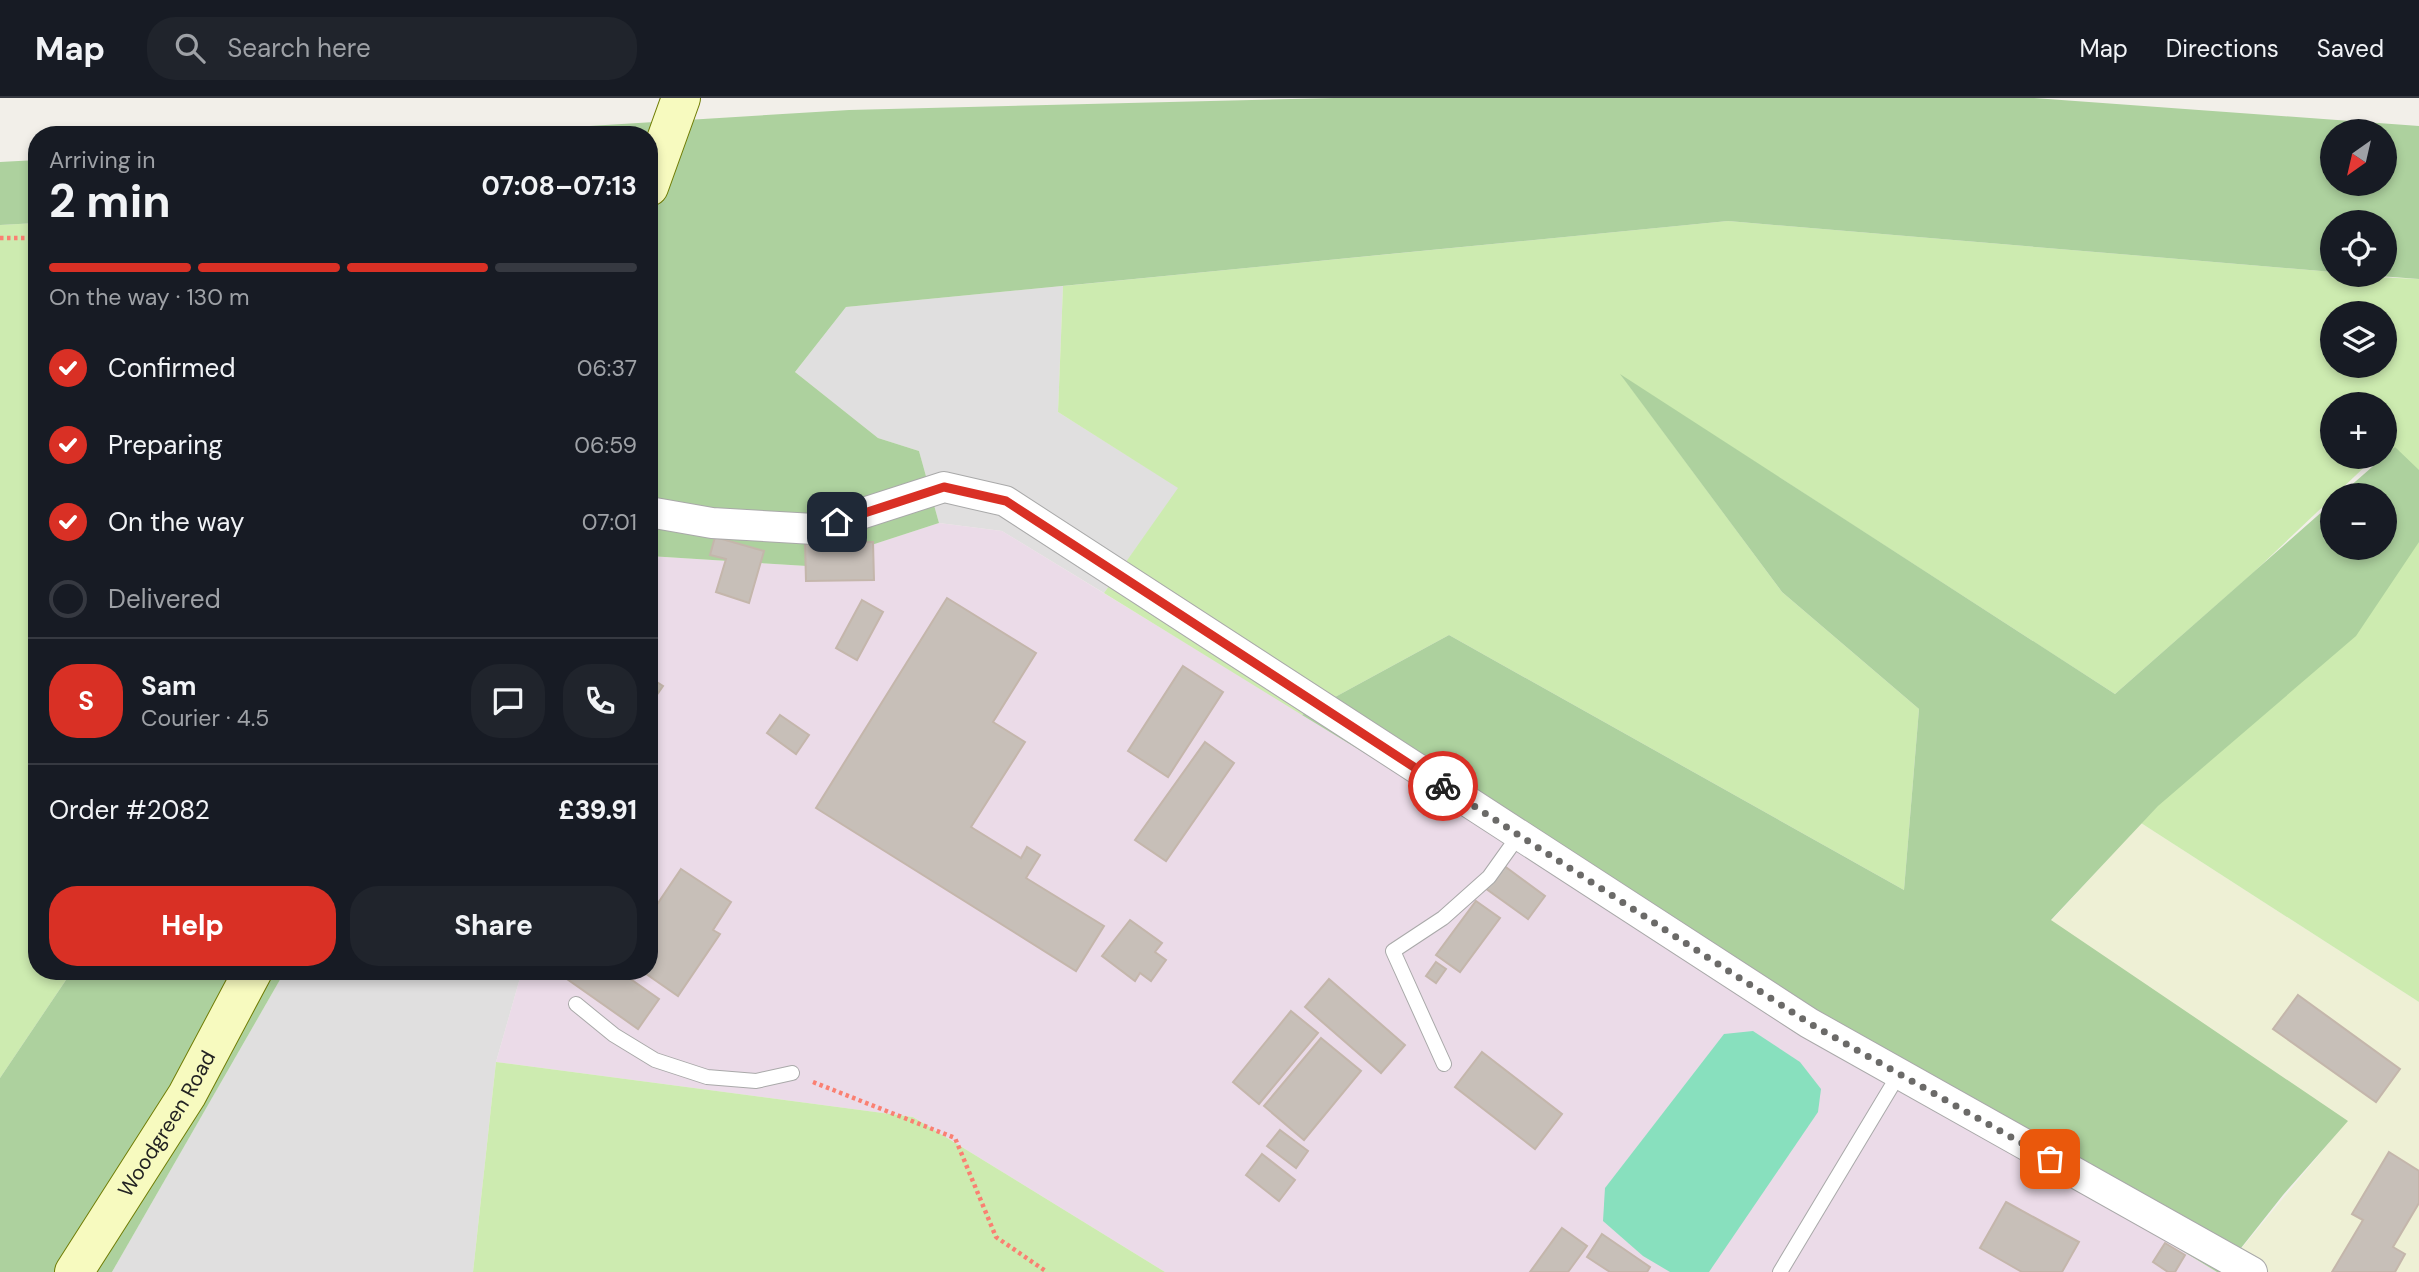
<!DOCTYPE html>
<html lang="en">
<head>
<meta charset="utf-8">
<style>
  body { margin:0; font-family:"DM Sans",sans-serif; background:#20242c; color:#f1f3f6; height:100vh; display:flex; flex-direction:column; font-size:26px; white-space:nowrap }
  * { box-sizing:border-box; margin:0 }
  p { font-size:23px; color:#9ea1a6 }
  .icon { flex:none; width:38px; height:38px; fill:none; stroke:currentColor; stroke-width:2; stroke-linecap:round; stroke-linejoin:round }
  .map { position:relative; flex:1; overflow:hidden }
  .details { position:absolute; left:28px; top:28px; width:630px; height:854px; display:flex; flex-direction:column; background:#171b24; border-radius:28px; box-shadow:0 4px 10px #0003 }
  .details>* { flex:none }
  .needle { width:46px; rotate:214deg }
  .fabs { position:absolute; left:2320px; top:21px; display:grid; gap:14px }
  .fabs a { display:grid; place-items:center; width:77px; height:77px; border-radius:50%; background:#171b24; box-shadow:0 4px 10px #0003; font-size:35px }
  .pin { position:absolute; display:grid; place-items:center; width:60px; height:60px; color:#fff; margin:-30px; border-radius:14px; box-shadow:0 4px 10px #0006 }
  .courier { position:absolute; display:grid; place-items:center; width:70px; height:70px; margin:-35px; border:5px solid #d93025; border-radius:50%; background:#fff; color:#222; box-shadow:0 2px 9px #0007 }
  .overview em { font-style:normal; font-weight:700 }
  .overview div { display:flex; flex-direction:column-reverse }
  .overview { display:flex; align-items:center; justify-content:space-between; height:119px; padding:0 21px }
  h1 { font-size:46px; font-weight:700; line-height:52px }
  .bar { display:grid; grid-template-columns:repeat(4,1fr); gap:10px 7px; align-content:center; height:84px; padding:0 21px }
  .bar i { height:9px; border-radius:5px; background:#363941 }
  .bar .current { background:#d93025 }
  .bar p { grid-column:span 4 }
  .line { display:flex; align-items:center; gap:18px; padding:0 21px; border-top:2px solid #363941 }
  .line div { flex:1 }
  .round { display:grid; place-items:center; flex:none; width:74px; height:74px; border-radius:28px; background:#20242c }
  ol { padding:0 21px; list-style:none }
  li { display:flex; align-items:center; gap:21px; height:77px }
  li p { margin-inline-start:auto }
  li .icon { padding:7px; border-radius:50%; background:#d93025; color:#fff; stroke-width:4 }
  li:last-child { color:#9ea1a6 }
  li i { width:38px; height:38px; border:4px solid #363941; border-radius:50% }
  .primary-button { display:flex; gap:14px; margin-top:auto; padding:14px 21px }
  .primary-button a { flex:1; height:80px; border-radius:28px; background:#d93025; color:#fff; font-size:28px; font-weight:700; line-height:80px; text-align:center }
  .primary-button a+a { background:#20242c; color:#f1f3f6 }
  header { display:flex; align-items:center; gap:42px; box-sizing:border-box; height:98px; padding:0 35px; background:#171b24; border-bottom:2px solid #363941 }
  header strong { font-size:33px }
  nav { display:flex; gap:38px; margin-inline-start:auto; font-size:24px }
  .search { width:490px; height:63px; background:#20242c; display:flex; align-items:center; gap:18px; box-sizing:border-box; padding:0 24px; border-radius:28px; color:#9ea1a6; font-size:26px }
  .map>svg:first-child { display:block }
  .residential { fill:#e0dfdf }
  .industrial { fill:#ebdbe8 }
  .farmland { fill:#eef0d5 }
  .grass { fill:#cdebb0; fill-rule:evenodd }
  .forest { fill:#add19e; fill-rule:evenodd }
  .pitch { fill:#88e0be }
  .building { fill:#c7bfb8; stroke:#c4b6ab; stroke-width:2 }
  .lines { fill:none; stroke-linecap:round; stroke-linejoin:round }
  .lane-casing { stroke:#a9a9a9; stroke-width:16 }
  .street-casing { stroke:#a9a9a9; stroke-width:32 }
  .secondary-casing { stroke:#707d05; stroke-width:40 }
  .path { stroke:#fa8072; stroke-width:4.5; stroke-dasharray:3.5 3.5; stroke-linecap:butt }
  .lane { stroke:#fff; stroke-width:14 }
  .street { stroke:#fff; stroke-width:30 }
  .secondary { stroke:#f7fabf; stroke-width:38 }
  .done { stroke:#6b6a68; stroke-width:7; stroke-dasharray:0 12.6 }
  .route { stroke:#d93025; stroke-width:9 }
  .labels { text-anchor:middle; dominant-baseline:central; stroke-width:6; stroke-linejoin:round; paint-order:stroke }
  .street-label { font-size:21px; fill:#222; stroke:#fff }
</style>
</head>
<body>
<header>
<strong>Map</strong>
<div class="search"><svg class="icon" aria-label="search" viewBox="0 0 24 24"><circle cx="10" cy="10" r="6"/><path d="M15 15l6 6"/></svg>Search here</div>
<nav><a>Map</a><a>Directions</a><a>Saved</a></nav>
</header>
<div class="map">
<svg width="2419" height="1174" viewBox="0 0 2419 1174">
  <rect width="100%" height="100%" fill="#f2efe9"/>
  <g class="residential">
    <path d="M 1063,188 L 1058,314 L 1179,390 L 1104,495 L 1002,433 L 939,425 L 919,353 L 878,340 L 795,274 L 846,209 Z"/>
    <path d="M 285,873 L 522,873 L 496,964 L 473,1174 L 112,1174 Z"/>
  </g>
  <path class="industrial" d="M 939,425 L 1002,433 L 2217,1174 L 1165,1174 L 913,1019 L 496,964 L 522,873 L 649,873 L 649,458 L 807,468 Z"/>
  <path class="farmland" d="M 2141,725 L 2419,904 L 2419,1174 L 2222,1174 L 2347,1023 L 2051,823 Z"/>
  <g class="grass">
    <path d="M 1728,123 L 2333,174 L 2333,177 L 2419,181 L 2419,384 L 2385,349 L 2385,306 L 2333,306 L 2333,359 L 2375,359 L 2254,474 L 2115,596 L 1622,278 L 1782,494 L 1919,611 L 1904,792 L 1449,537 L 1302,617 L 1104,495 L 1178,390 L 1058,314 L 1063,188 ZM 2333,215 L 2385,215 L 2385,268 L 2333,268 Z"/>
    <path d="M 37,125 L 37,873 L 72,873 L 0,980 L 0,127 Z"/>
    <path d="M 2419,435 L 2419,904 L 2141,725 Z"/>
    <path d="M 496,964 L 913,1019 L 1165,1174 L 473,1174 Z"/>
  </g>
  <g class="forest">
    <path d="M 1334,0 L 2034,0 L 2419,28 L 2419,181 L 2366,177 L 2385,177 L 2385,124 L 2333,124 L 2333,174 L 1728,123 L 846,209 L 795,274 L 878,340 L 919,353 L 939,425 L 807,468 L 649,458 L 649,37 L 444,37 L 849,12 ZM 2333,33 L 2385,33 L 2385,86 L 2333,86 Z"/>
    <path d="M 37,62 L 37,125 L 0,127 L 0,64 Z"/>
    <path d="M 1620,276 L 2115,596 L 2333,404 L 2333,450 L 2385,450 L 2385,397 L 2340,397 L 2395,349 L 2419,372 L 2419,444 L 2356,538 L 2158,708 L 2051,822 L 2348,1023 L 2283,1097 L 2222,1174 L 2217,1174 L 1302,617 L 1449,537 L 1904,792 L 1919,611 L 1782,494 Z"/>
    <path d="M 72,873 L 285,873 L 112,1174 L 0,1174 L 0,980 Z"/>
  </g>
  <path class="pitch" d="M 1753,933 L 1800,964 L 1821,991 L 1818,1014 L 1709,1174 L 1670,1174 L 1643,1158 L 1603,1123 L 1605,1090 L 1724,936 Z"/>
  <g class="building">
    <path d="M 715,439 L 764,453 L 749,505 L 716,494 L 726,461 L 710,457 Z"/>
    <path d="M 873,444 L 874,482 L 806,483 L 805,445 Z"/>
    <path d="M 947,500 L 1036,555 L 993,624 L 1025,644 L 971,729 L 1021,760 L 1027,749 L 1040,757 L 1026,780 L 1104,828 L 1076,873 L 816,710 Z"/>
    <path d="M 862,502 L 883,514 L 857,562 L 836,550 Z"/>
    <path d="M 1183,568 L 1223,594 L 1168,679 L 1128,653 Z"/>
    <path d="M 649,579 L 663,588 L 649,608 Z"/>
    <path d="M 780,617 L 809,637 L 796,656 L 767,635 Z"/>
    <path d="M 1205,644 L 1234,665 L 1166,763 L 1135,742 Z"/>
    <path d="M 1503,767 L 1545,798 L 1528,821 L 1485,790 Z"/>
    <path d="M 681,771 L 731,804 L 713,832 L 720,836 L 678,898 L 642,873 L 649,873 L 649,803 L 656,808 Z"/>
    <path d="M 1476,803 L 1500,820 L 1460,874 L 1436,857 Z"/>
    <path d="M 1130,822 L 1162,845 L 1155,854 L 1166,862 L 1151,883 L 1140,875 L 1135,883 L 1102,858 Z"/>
    <path d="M 1436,864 L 1446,871 L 1436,885 L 1426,878 Z"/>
    <path d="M 573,873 L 619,873 L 659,901 L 638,931 L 567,881 Z"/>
    <path d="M 1329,881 L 1405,947 L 1381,975 L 1305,909 Z"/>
    <path d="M 2298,897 L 2400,971 L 2376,1004 L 2273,931 Z"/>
    <path d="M 1291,913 L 1318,935 L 1259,1006 L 1233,984 Z"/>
    <path d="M 1321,940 L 1361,973 L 1304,1042 L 1264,1008 Z"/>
    <path d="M 1482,954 L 1562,1016 L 1535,1051 L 1455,989 Z"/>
    <path d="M 1280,1032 L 1308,1053 L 1296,1070 L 1267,1048 Z"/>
    <path d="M 2389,1054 L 2419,1073 L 2419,1105 L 2393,1149 L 2405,1156 L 2395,1174 L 2332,1174 L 2363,1122 L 2352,1116 Z"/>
    <path d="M 1262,1056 L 1295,1082 L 1279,1103 L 1246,1077 Z"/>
    <path d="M 2006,1104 L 2079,1144 L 2062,1174 L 2022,1174 L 1980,1150 Z"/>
    <path d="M 1562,1130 L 1587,1148 L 1568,1174 L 1530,1174 Z"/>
    <path d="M 1602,1136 L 1650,1169 L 1647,1174 L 1610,1174 L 1587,1159 Z"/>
    <path d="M 2165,1145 L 2185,1157 L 2175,1174 L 2168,1174 L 2153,1164 Z"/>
  </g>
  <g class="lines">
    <defs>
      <g id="lane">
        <path d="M 576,906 L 614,937 L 655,962 L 707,979 L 756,983 L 792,975"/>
        <path d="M 1444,966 L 1393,853 L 1443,820 L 1489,779 L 1519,737"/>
        <path d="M 1780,1174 L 1899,976"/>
      </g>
      <path id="street" d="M 649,414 L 712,425 L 814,431 L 944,389 L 1005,403 L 1809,925 L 2252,1174"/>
      <g id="secondary">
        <path d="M 649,89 L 681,0"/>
        <path id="s1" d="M 74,1174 L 187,997 L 253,873"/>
      </g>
    </defs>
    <use href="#lane" class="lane-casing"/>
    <use href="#street" class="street-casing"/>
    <use href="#secondary" class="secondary-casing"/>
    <g class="path">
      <path d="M 0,140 L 37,140"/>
      <path d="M 813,984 L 955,1040 L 996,1139 L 1047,1174"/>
    </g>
    <use href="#lane" class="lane"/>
    <use href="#street" class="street"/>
    <use href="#secondary" class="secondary"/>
  </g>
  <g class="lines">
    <path class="done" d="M 1443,688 L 1809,925 L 2050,1061"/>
    <path class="route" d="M 837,424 L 944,389 L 1006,403 L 1443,688"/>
  </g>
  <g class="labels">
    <g class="street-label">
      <text stroke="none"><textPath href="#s1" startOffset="175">Woodgreen Road</textPath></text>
    </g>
  </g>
</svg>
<div class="fabs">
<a><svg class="needle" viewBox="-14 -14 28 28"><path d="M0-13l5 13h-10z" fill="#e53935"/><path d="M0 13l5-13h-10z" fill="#9ea1a6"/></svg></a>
<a><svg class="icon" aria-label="locate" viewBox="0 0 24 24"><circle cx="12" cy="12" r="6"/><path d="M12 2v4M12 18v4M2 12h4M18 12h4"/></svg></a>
<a><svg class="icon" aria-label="layers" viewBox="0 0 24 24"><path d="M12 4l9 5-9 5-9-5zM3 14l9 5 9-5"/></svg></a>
<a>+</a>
<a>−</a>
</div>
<div class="pin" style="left:2050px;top:1061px;background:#ea580c"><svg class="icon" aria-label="bag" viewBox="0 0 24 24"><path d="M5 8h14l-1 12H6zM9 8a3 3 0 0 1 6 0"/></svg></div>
<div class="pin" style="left:837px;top:424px;background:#1f2937"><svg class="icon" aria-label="home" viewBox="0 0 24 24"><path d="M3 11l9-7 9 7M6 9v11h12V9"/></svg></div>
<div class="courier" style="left:1443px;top:688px"><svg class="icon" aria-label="bike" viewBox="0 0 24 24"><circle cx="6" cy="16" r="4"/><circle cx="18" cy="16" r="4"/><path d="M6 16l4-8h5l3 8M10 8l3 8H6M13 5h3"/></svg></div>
<section class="details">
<div class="overview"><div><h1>2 min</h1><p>Arriving in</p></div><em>07:08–07:13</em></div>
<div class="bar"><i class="current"></i><i class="current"></i><i class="current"></i><i></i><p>On the way · 130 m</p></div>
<ol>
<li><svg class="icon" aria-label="check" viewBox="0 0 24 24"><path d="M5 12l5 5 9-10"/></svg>Confirmed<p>06:37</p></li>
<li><svg class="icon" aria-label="check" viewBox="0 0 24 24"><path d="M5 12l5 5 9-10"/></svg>Preparing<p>06:59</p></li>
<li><svg class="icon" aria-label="check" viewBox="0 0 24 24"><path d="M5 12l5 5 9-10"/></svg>On the way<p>07:01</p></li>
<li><i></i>Delivered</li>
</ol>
<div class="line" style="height:126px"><b class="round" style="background:#d93025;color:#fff">S</b><div><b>Sam</b><p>Courier · 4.5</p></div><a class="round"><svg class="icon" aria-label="chat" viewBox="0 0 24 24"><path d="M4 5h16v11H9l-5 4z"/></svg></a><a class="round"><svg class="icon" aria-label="phone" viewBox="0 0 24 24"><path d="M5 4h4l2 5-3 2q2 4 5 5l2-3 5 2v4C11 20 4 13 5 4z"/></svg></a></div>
<div class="line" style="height:91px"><div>Order #2082</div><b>£39.91</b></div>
<div class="primary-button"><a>Help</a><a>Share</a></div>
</section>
</div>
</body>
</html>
